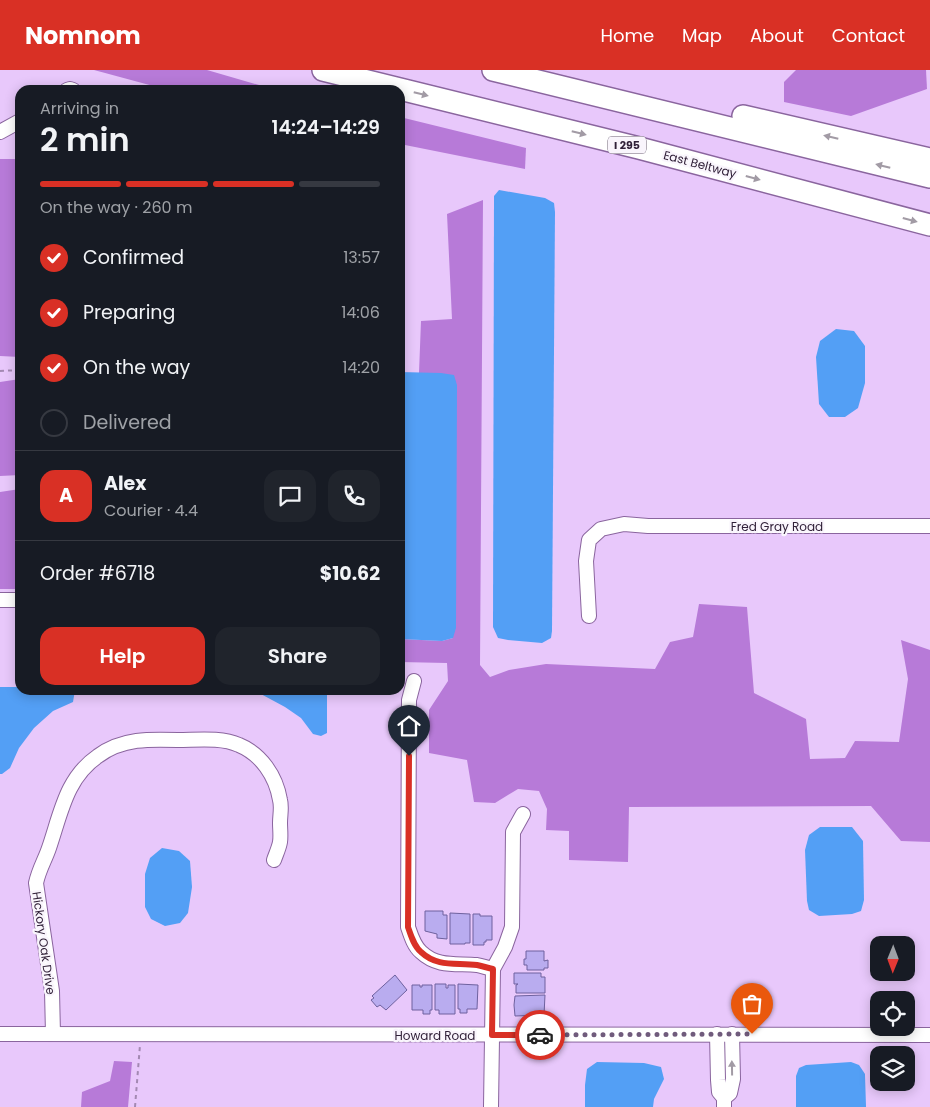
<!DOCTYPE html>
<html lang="en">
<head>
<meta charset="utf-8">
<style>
  body { margin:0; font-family:Poppins,sans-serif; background:#20242c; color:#f1f3f6; height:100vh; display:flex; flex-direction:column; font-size:19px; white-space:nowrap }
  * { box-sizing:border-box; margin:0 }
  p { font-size:16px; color:#9ea1a6 }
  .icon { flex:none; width:28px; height:28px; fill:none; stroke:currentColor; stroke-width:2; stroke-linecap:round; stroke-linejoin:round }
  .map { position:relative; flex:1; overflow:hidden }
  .drawer { position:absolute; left:15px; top:15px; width:390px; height:610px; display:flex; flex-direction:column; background:#171b24; border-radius:15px; box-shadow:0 2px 12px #0003 }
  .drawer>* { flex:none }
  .needle { width:32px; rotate:181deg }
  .buttons { position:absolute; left:870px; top:866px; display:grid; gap:10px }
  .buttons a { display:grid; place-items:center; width:45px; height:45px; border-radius:10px; background:#171b24; box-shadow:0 2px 12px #0003; font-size:25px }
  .pin { position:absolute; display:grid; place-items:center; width:42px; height:42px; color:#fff; margin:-51px -21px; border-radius:50% 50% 50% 0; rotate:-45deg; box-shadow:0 0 5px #0007 }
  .pin .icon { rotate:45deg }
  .courier { position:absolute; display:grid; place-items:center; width:50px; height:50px; margin:-25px; border:4px solid #d93025; border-radius:50%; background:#fff; color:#222; box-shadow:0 1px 6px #0007 }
  .summary em { font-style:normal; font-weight:600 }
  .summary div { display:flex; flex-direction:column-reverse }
  .summary { display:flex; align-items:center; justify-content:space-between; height:85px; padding:0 25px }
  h1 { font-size:32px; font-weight:600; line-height:38px }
  .bar { display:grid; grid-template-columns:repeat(4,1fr); gap:8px 5px; align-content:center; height:60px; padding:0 25px }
  .bar i { height:6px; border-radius:4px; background:#363941 }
  .bar .active { background:#d93025 }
  .bar p { grid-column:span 4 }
  .line { display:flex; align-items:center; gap:12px; padding:0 25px; border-top:1px solid #363941 }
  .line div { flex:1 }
  .round { display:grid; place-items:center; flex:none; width:52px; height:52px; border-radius:15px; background:#20242c }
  ol { padding:0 25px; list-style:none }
  li { display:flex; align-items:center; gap:15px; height:55px }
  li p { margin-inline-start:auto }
  li .icon { padding:5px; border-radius:50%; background:#d93025; color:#fff; stroke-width:4 }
  li:last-child { color:#9ea1a6 }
  li i { width:28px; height:28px; border:2px solid #363941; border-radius:50% }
  .action { display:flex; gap:10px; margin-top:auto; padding:10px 25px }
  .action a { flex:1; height:58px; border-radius:15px; background:#d93025; color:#fff; font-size:20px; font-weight:600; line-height:58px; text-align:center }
  .action a+a { background:#20242c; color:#f1f3f6 }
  header { display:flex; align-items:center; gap:30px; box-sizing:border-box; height:70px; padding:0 25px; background:#d93025; color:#fff }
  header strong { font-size:24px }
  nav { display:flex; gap:28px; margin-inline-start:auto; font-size:18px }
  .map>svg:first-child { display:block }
  .forest { fill:#b77ad8 }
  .water { fill:#539ff5 }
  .building { fill:#b9acef; stroke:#6e619e }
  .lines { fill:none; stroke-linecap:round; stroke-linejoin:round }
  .minor-casing { stroke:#8a659e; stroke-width:16 }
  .highway-casing { stroke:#8a659e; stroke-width:24 }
  .path { stroke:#a389b2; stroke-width:2; stroke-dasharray:4 4; stroke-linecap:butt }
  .minor { stroke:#fff; stroke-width:14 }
  .highway { stroke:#fff; stroke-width:21 }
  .oneway { fill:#a29ba5 }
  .done { stroke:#705b7c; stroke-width:5; stroke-dasharray:0 9 }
  .route { stroke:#d93025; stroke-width:6 }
  .labels { text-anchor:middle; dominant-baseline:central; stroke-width:4.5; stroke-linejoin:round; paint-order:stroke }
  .shield { fill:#f9f5fc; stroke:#6c6073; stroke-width:1 }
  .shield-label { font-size:11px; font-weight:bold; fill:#302038 }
  .street-label { font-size:12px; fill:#302038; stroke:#f9f5fc }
</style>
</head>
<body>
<header>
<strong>Nomnom</strong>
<nav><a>Home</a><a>Map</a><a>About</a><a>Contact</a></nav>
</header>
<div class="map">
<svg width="930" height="1037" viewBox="0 0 930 1037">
  <rect width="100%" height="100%" fill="#e8c8fb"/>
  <g class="forest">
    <path d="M 94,0 L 207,0 L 276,20 L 168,20 Z"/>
    <path d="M 796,0 L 926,0 L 927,19 L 851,46 L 784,32 L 784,12 Z"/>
    <path d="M 400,47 L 526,78 L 525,99 L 400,74 Z"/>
    <path d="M 0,89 L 20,89 L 20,287 L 0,286 Z"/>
    <path d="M 483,130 L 480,595 L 490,607 L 509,600 L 546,594 L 655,599 L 670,572 L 693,567 L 699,534 L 747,537 L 754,623 L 806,649 L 810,689 L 845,688 L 855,671 L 899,672 L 908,609 L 901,570 L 930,580 L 930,772 L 901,771 L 871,736 L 629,737 L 628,792 L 569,790 L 569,761 L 546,760 L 547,739 L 539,721 L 518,719 L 495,733 L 474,732 L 467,690 L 429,683 L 429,640 L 448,611 L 447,593 L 400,592 L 400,569 L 442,571 L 453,568 L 441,303 L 419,303 L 421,251 L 452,249 L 447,144 Z"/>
    <path d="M 20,309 L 20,405 L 0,406 L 0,312 Z"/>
    <path d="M 20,419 L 20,519 L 0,519 L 0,422 Z"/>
    <path d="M 114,991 L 132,992 L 128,1037 L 81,1037 L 82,1022 L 110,1011 Z"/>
  </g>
  <g class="water">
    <path d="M 499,120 L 545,128 L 554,133 L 555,142 L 552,561 L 551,568 L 542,573 L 508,570 L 498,568 L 493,557 L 494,126 Z"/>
    <path d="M 836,259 L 854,261 L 865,276 L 865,313 L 858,338 L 845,347 L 829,347 L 819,334 L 816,287 L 820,271 Z"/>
    <path d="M 400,302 L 441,303 L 454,305 L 457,315 L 456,558 L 453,568 L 442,571 L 400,569 Z"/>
    <path d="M 0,617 L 20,617 L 20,620 L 75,620 L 73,632 L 53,641 L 34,658 L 19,678 L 10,698 L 2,704 L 0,704 Z"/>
    <path d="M 257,620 L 327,620 L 327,663 L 321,666 L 313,664 L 301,648 L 285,637 L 259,623 Z"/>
    <path d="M 820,757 L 852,757 L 863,771 L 864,830 L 861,841 L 852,844 L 819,846 L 809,840 L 807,831 L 805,780 L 809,765 Z"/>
    <path d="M 162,778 L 179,781 L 190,791 L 192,817 L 188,843 L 180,853 L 165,856 L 151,849 L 145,837 L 145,804 L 150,788 Z"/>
    <path d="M 597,992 L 644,993 L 661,997 L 664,1009 L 654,1029 L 653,1037 L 585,1037 L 585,1015 L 587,999 Z"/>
    <path d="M 851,992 L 859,995 L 865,1004 L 866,1037 L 796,1037 L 796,1006 L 799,998 L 806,995 Z"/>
  </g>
  <g class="building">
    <path d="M 425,841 L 443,841 L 443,845 L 447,845 L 447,869 L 437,868 L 437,864 L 425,861 Z"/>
    <path d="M 450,843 L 470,844 L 470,873 L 465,873 L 465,874 L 450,874 Z"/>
    <path d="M 473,844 L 480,844 L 480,846 L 492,846 L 492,870 L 486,870 L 486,872 L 484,872 L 484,875 L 473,875 Z"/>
    <path d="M 526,881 L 544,881 L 544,891 L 548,890 L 548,898 L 544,898 L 544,900 L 527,900 L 527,895 L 524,895 L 524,889 L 526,889 Z"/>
    <path d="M 514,903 L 541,903 L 541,907 L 545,907 L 545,923 L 516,923 L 516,915 L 518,914 L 514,914 Z"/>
    <path d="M 395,905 L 407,920 L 386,940 L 380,935 L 377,937 L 371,930 L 374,928 L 372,926 Z"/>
    <path d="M 435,914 L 446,914 L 446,918 L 448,918 L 448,915 L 455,915 L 455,944 L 439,944 L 439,940 L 435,940 Z"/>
    <path d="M 458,914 L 478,915 L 477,939 L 467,939 L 467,943 L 460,943 L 460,939 L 458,939 Z"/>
    <path d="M 412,915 L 420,915 L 420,917 L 422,917 L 422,915 L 432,915 L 432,940 L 430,940 L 430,944 L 423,944 L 423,940 L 412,940 Z"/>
    <path d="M 545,925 L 544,945 L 515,946 L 514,935 L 515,926 Z"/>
  </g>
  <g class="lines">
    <defs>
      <g id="minor">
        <path d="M 67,20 L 70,19 L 73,20"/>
        <path d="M 0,62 L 20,51"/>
        <path d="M 0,530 L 20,530"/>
        <path d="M 589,546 L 586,491 L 589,470 L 601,459 L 624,454 L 648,456 L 930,456"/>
        <path d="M 414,611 L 409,630 L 408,857 C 411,866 414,876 421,882 C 438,898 457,893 477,895 C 482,896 488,898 493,899"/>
        <path d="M 0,964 L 930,965"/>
        <path d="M 53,964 L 52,921 L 36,813 C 39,799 45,790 49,778 C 61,743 66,708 98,686 C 122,668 150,669 178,670 C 197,670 221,667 239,675 C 261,684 276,706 280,730 C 282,737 280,745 280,753 C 280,759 281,766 280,772 C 279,778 276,784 274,790"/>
        <path d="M 717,964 L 718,1010 L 719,1022 L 724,1028 L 724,1037"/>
        <path d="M 724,1028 L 730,1023 L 733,1009 L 732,964"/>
        <path d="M 491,1037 L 493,899 L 505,877 L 512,857 L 513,762 L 523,744"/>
      </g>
      <g id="highway">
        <path d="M 323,0 L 639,78 L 930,155"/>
        <path d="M 493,0 L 930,107"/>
        <path d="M 743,46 L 930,89"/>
      </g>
    </defs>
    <use href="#minor" class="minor-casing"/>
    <use href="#highway" class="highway-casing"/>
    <g class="path">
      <path d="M 0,301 L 20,300"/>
      <path d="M 135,1037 L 140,975"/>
    </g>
    <use href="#minor" class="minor"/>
    <use href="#highway" class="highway"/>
  </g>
  <defs><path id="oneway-solid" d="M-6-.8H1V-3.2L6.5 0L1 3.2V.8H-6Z" transform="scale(1.25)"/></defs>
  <g class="oneway">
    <use href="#oneway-solid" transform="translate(421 24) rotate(14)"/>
    <use href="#oneway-solid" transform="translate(579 63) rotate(14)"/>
    <use href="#oneway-solid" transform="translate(831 67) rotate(-167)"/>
    <use href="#oneway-solid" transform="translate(883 96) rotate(-166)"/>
    <use href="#oneway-solid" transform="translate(753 108) rotate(15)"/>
    <use href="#oneway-solid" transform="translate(910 150) rotate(15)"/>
    <use href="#oneway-solid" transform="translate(732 998) rotate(-91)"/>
  </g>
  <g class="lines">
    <path class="done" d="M 540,965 L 752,964"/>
    <path class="route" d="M 409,686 L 408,857 C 411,866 414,876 421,882 C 438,898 457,892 477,895 C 482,896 488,898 493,899 L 492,965 L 540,965"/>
  </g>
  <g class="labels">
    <rect class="shield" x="608" y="66.5" width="38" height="17" rx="4"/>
    <g class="shield-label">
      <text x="627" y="75">I 295</text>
    </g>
    <g class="street-label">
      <text transform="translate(700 94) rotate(15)">East Beltway</text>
      <text x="777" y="456">Fred Gray Road</text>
      <text transform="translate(44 873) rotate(82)">Hickory Oak Drive</text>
      <text x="435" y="965">Howard Road</text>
    </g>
  </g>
</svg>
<div class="buttons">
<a><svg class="needle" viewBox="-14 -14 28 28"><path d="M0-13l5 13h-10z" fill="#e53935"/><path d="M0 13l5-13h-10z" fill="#9ea1a6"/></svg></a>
<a><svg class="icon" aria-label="locate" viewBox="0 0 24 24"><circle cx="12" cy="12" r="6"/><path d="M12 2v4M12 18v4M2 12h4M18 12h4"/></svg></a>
<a><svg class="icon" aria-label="layers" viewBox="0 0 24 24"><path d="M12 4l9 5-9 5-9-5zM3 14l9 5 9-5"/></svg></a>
</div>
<div class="pin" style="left:752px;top:964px;background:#ea580c"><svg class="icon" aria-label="bag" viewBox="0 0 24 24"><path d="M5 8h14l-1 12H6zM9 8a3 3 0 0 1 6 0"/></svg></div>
<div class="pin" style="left:409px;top:686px;background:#1f2937"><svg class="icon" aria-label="home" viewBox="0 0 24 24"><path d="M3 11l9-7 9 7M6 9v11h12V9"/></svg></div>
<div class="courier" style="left:540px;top:965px"><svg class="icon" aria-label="car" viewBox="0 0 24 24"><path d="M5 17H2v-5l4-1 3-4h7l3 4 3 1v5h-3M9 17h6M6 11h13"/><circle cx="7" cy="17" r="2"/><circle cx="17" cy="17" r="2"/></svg></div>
<section class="drawer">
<div class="summary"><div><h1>2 min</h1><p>Arriving in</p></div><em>14:24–14:29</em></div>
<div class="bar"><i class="active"></i><i class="active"></i><i class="active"></i><i></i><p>On the way · 260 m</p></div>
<ol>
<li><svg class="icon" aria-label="check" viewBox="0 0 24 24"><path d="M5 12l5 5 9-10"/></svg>Confirmed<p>13:57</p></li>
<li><svg class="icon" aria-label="check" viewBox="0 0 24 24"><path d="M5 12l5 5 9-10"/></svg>Preparing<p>14:06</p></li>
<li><svg class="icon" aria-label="check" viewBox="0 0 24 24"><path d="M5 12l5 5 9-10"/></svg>On the way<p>14:20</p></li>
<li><i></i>Delivered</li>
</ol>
<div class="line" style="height:90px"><b class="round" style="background:#d93025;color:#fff">A</b><div><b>Alex</b><p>Courier · 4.4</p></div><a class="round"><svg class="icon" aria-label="chat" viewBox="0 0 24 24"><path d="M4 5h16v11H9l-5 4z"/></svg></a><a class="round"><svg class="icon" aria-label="phone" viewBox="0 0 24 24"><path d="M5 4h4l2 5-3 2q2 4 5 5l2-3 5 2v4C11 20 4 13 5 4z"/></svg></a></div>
<div class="line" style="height:65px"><div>Order #6718</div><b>$10.62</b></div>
<div class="action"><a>Help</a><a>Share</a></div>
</section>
</div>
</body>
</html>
